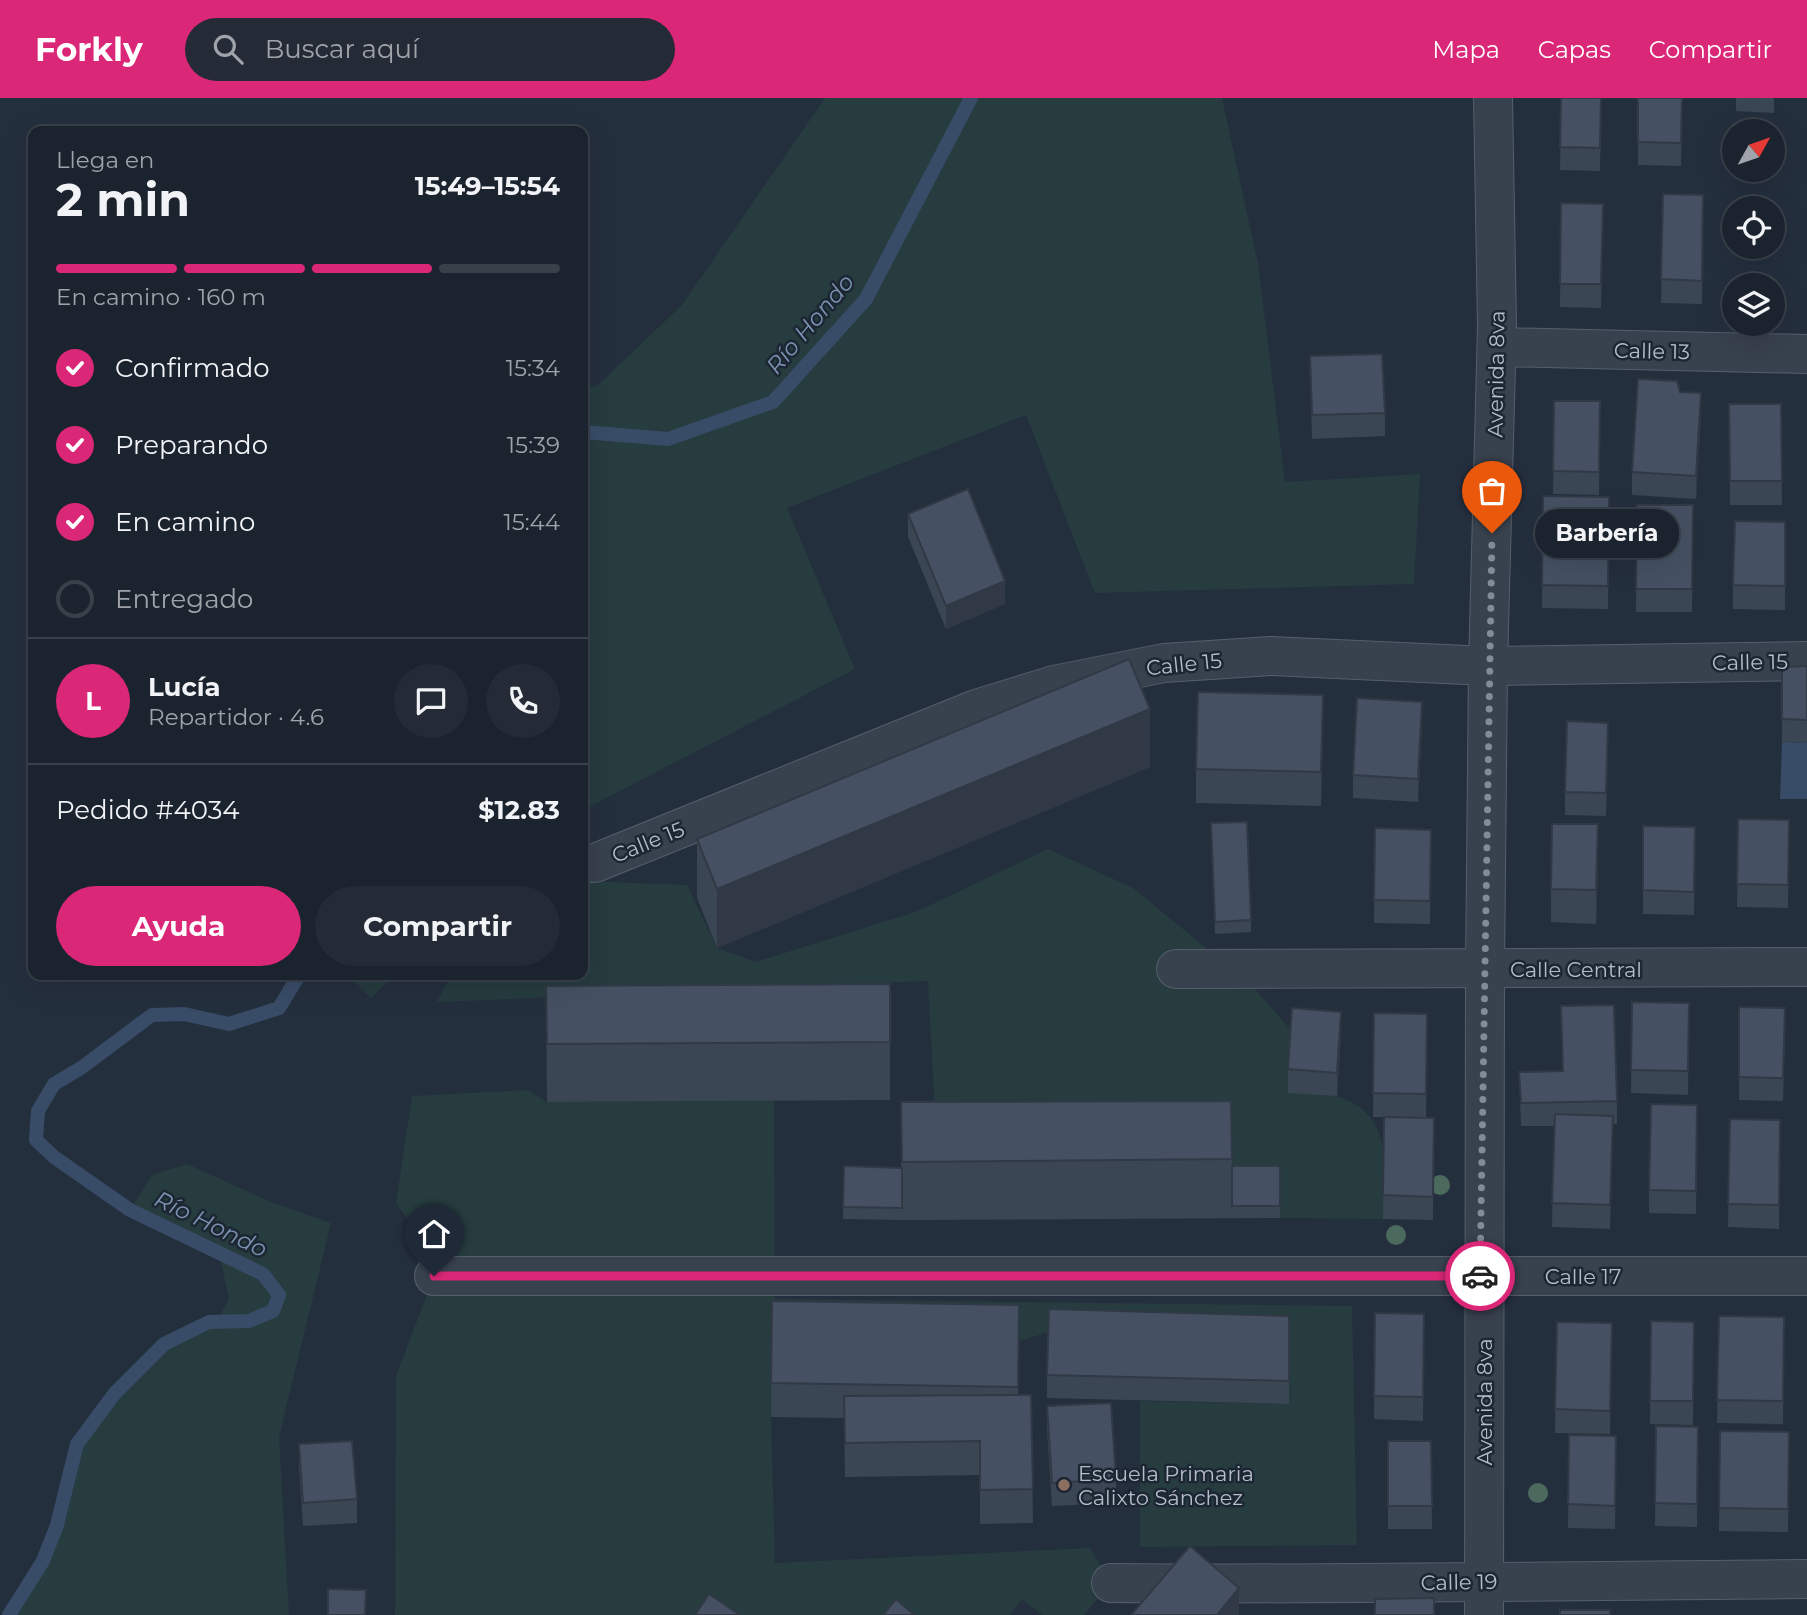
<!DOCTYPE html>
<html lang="es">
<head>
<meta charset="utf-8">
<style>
  body { margin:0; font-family:Montserrat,sans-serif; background:#242b36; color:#f1f3f6; height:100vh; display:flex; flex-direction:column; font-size:26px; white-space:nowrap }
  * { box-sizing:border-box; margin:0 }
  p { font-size:23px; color:#a0a4aa }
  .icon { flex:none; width:38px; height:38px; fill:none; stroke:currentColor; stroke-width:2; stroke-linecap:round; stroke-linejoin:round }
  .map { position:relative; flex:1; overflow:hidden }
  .sheet { position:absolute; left:28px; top:28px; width:560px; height:854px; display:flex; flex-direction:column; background:#1b232e; border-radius:14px; box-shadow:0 7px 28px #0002,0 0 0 2px #39404a }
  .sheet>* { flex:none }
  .needle { width:46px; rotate:50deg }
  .buttons { position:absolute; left:1722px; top:21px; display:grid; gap:14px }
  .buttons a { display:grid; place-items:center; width:63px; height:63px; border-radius:50%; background:#1b232e; box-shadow:0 7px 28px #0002,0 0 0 2px #39404a; font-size:35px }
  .pin { position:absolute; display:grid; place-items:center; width:60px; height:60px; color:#fff; margin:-72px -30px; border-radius:50% 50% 50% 0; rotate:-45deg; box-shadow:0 0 7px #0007 }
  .pin .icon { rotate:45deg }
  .courier { position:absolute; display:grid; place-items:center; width:70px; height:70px; margin:-35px; border:5px solid #db2777; border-radius:50%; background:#fff; color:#222; box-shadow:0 2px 9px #0007 }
  .bubble { position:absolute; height:49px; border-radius:24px; background:#1b232e; box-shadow:0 7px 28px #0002,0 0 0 2px #39404a; font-size:23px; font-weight:700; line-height:49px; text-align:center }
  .head em { font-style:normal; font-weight:700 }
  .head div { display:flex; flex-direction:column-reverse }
  .head { display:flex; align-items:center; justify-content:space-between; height:119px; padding:0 28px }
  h1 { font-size:46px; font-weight:700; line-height:52px }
  .bar { display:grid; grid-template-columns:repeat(4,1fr); gap:10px 7px; align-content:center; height:84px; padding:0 28px }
  .bar i { height:9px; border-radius:5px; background:#39404a }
  .bar .selected { background:#db2777 }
  .bar p { grid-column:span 4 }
  .line { display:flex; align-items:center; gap:18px; padding:0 28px; border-top:2px solid #39404a }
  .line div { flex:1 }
  .round { display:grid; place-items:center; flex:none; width:74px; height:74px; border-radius:37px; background:#242b36 }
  ol { padding:0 28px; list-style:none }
  li { display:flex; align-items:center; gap:21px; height:77px }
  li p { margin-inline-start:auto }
  li .icon { padding:7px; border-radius:50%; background:#db2777; color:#fff; stroke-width:4 }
  li:last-child { color:#a0a4aa }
  li i { width:38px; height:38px; border:4px solid #39404a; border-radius:50% }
  .button { display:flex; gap:14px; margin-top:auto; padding:14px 28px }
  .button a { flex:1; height:80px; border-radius:42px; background:#db2777; color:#fff; font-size:28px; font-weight:700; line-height:80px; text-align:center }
  .button a+a { background:#242b36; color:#f1f3f6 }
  header { display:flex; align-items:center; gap:42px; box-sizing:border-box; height:98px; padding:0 35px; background:#db2777; color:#fff }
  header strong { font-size:33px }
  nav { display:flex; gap:38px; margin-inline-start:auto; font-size:24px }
  .search { width:490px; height:63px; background:#242b36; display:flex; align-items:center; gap:18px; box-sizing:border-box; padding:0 24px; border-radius:38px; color:#a0a4aa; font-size:26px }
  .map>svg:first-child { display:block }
  .green { fill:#263c3f }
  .water { fill:#394c67 }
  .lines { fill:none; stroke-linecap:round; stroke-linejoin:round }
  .stream { stroke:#394c67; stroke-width:14 }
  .minor-casing { stroke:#565f6c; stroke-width:40 }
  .minor { stroke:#38414e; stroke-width:38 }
  .tree { fill:#4b6a5d }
  .wall { fill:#3b4654 }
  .shaded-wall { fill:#303945 }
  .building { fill:#455162; stroke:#303945; stroke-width:2 }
  .done { stroke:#828b98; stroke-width:7; stroke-dasharray:0 12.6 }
  .route { stroke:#db2777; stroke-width:9 }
  .education-dot { fill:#8d6e63; stroke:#1d2633; stroke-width:2.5 }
  .labels { text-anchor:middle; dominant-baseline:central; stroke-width:5; stroke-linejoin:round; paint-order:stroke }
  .street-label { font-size:21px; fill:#b4bcc9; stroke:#1d2633 }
  .poi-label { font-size:21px; fill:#b4bcc9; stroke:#1d2633; text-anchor:start }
  .water-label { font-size:23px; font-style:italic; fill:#7c92b1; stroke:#1d2633 }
</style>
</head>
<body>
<header>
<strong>Forkly</strong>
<div class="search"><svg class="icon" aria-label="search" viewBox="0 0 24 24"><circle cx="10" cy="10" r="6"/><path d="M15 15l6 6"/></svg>Buscar aquí</div>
<nav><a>Mapa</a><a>Capas</a><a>Compartir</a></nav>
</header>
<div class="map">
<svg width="1807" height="1517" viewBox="0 0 1807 1517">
  <rect width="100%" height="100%" fill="#242f3e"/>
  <g class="green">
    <path d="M 825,0 L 1222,0 L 1258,166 L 1285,384 L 1420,376 L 1414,486 L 1095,495 L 1026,317 L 787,410 L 855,571 L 583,712 L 583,292 L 598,287 L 682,207 Z"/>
    <path d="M 1048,751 L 1133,790 L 1251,887 L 1292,933 L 1288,995 C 1303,996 1322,994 1336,998 C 1397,1016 1383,1071 1383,1121 L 1280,1120 L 1280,1080 L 935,1017 L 928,883 L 437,904 L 448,883 L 456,877 L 583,877 L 583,783 L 687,787 L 717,850 L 756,864 L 918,813 Z"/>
    <path d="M 348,877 L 394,877 L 371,900 Z"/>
    <path d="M 528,992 L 547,1004 L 774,1003 L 775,1201 L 1352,1208 L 1357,1447 L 1140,1449 L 1140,1303 L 1289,1306 L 1049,1234 L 771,1319 L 775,1465 L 1090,1450 L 1111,1485 L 1084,1517 L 1042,1517 L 1022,1501 L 1010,1517 L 395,1517 L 396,1278 L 434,1178 L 415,1132 L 396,1105 L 412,998 Z"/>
    <path d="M 187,1066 L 271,1104 L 331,1125 L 279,1339 L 289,1517 L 9,1517 L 43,1463 L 57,1427 L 77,1346 L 115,1295 L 164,1246 L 219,1219 L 229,1201 L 219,1154 L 130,1112 L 152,1077 Z"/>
  </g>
  <path class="water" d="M 1782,644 L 1807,645 L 1807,701 L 1780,701 Z"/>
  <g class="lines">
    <g class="stream">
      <path d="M 583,334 L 668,341 L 773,304 L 866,201 L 971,0"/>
      <path d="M 9,1517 L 43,1463 L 57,1427 L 77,1346 L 115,1295 L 164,1246 L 209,1224 L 249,1223 L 273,1213 L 279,1197 L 263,1176 L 130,1112 L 54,1059 L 36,1042 L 38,1013 L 54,986 L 81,970 L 152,917 L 184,916 L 229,926 L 279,910 L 299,877"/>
    </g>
    <defs>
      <g id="minor">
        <path d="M 1497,249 L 1807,256"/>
        <path d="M 595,765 L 976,611 L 1054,587 L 1164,565 L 1271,558 L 1488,568 L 1807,563"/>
        <path d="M 1176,871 L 1807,869"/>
        <path d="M 434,1178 L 1807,1178"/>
        <path d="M 1111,1485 C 1343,1487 1575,1483 1807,1481"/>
        <path d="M 1484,1517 L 1485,872 L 1488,568 L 1497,228 L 1493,0"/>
      </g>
    </defs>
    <use href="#minor" class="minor-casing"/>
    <use href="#minor" class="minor"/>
  </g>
  <g class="tree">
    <circle cx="1440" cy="1087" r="10"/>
    <circle cx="1396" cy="1137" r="10"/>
    <circle cx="1538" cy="1395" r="10"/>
  </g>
  <g class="wall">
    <path d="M 1561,0 L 1601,0 L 1600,73 L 1560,72 Z"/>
    <path d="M 1638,0 L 1682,0 L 1681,68 L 1638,67 Z"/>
    <path d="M 1736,0 L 1774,0 L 1774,15 L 1736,13 Z"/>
    <path d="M 1663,96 L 1703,97 L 1702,206 L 1661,205 Z"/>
    <path d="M 1561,105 L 1603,106 L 1601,210 L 1560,209 Z"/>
    <path d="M 1310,258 L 1385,315 L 1385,338 L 1312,341 Z"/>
    <path d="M 1680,294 L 1701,319 L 1696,401 L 1632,397 L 1632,374 Z"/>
    <path d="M 1554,303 L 1600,303 L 1599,397 L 1553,396 Z"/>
    <path d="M 1729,306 L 1781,306 L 1782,407 L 1730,407 Z"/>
    <path d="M 1543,398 L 1609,399 L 1608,511 L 1542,510 Z"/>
    <path d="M 1637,407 L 1693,407 L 1692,514 L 1636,514 Z"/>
    <path d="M 908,416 L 1005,506 L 946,531 L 908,439 Z"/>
    <path d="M 1785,424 L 1785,512 L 1733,511 L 1733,487 Z"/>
    <path d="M 1807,568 L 1807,645 L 1782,644 L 1782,569 Z"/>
    <path d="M 1422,627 L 1418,704 L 1353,700 L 1353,677 Z"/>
    <path d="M 1323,631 L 1321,708 L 1196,705 L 1196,671 Z"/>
    <path d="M 1608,648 L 1606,718 L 1565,717 L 1565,694 Z"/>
    <path d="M 1150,669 L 717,850 L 697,800 L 697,741 Z"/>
    <path d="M 1738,721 L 1789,722 L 1788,810 L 1737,809 Z"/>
    <path d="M 1643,728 L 1695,729 L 1694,817 L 1643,816 Z"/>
    <path d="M 1375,730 L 1431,732 L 1430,826 L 1374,825 Z"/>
    <path d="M 1211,737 L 1251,822 L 1251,834 L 1215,836 Z"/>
    <path d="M 1598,760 L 1596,826 L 1551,824 L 1551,791 Z"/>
    <path d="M 546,888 L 890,944 L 890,1002 L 547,1004 Z"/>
    <path d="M 1632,904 L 1689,905 L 1688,997 L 1631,995 Z"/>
    <path d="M 1739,909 L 1785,933 L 1783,1003 L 1739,1002 Z"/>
    <path d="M 1374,915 L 1427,916 L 1426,1020 L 1434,1020 L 1433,1122 L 1383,1121 L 1384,1019 L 1373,1019 Z"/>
    <path d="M 1341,937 L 1337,998 L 1288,995 L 1288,971 Z"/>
    <path d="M 1519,974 L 1617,1003 L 1617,1026 L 1613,1026 L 1610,1131 L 1552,1129 L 1554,1028 L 1521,1028 Z"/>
    <path d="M 1231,1003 L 1232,1068 L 1280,1068 L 1280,1120 L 902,1122 L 843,1121 L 844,1068 L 901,1070 L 901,1004 Z"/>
    <path d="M 1697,1007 L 1696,1116 L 1649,1115 L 1649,1092 Z"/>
    <path d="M 1730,1021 L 1780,1022 L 1779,1131 L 1728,1129 Z"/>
    <path d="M 772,1203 L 1019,1207 L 1018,1297 L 1031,1297 L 1033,1425 L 980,1426 L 980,1377 L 845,1379 L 844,1320 L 771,1319 Z"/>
    <path d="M 1375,1215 L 1424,1216 L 1423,1323 L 1374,1321 Z"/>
    <path d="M 1289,1218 L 1289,1306 L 1047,1300 L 1047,1277 Z"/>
    <path d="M 1719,1218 L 1784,1219 L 1783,1326 L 1717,1325 Z"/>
    <path d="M 1651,1223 L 1694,1224 L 1693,1327 L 1650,1326 Z"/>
    <path d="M 1557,1224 L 1612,1225 L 1610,1336 L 1555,1335 Z"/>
    <path d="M 1047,1308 L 1116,1381 L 1116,1405 L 1052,1408 L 1047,1332 Z"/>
    <path d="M 1656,1328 L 1698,1329 L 1697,1429 L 1655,1428 Z"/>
    <path d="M 1720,1333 L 1789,1334 L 1788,1434 L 1719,1433 Z"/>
    <path d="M 1569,1337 L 1616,1338 L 1615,1431 L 1568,1430 Z"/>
    <path d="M 1388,1343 L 1431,1343 L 1432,1431 L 1388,1431 Z"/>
    <path d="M 299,1346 L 357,1401 L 357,1425 L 303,1428 L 299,1370 Z"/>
  </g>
  <g class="shaded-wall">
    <path d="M 1701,295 L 1701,319 L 1696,401 L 1696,378 Z"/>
    <path d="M 1005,483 L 1005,506 L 946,531 L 946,508 Z"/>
    <path d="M 1323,597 L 1323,631 L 1321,708 L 1321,674 Z"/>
    <path d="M 1422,604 L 1422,627 L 1418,704 L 1418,681 Z"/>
    <path d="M 1150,611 L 1150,669 L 717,850 L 717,791 Z"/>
    <path d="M 1608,625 L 1608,648 L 1606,718 L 1606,695 Z"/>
    <path d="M 1598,726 L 1598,760 L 1596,826 L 1596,792 Z"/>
    <path d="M 1341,914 L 1341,937 L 1337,998 L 1337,975 Z"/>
    <path d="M 1613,1018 L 1613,1042 L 1610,1131 L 1610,1107 Z"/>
    <path d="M 1239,1490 L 1239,1517 L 1217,1517 Z"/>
  </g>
  <g class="building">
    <path d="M 1561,0 L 1601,0 L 1600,50 L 1560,49 Z"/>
    <path d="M 1638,0 L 1682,0 L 1681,45 L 1638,44 Z"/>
    <path d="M 1663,96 L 1703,97 L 1702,183 L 1661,181 Z"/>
    <path d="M 1561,105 L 1603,106 L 1601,186 L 1560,186 Z"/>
    <path d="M 1382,256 L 1385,315 L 1312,317 L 1310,258 Z"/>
    <path d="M 1638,281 L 1677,283 L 1680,294 L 1701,295 L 1696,378 L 1632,374 Z"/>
    <path d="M 1554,303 L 1600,303 L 1599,374 L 1553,373 Z"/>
    <path d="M 1729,306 L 1781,306 L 1782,383 L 1730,383 Z"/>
    <path d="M 968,391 L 1005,483 L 946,508 L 908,416 Z"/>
    <path d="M 1543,398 L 1609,399 L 1608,488 L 1542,487 Z"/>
    <path d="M 1637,407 L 1693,407 L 1692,491 L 1636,491 Z"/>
    <path d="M 1735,423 L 1785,424 L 1785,488 L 1733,487 Z"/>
    <path d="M 1129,561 L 1150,611 L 717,791 L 697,741 Z"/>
    <path d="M 1807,568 L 1807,622 L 1782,621 L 1782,569 Z"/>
    <path d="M 1198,594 L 1323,597 L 1321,674 L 1196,671 Z"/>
    <path d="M 1357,600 L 1422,604 L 1418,681 L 1353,677 Z"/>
    <path d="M 1567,623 L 1608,625 L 1606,695 L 1565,694 Z"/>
    <path d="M 1738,721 L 1789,722 L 1788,787 L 1737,786 Z"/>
    <path d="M 1247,724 L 1251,822 L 1215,824 L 1211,725 Z"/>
    <path d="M 1552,726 L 1598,726 L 1596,792 L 1551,791 Z"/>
    <path d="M 1643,728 L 1695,729 L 1694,794 L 1643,792 Z"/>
    <path d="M 1375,730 L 1431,732 L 1430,803 L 1374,802 Z"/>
    <path d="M 890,886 L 890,944 L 547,946 L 546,888 Z"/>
    <path d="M 1632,904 L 1689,905 L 1688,973 L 1631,972 Z"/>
    <path d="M 1614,907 L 1617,1003 L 1521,1005 L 1519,974 L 1563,973 L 1561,908 Z"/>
    <path d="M 1739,909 L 1785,910 L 1783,980 L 1739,979 Z"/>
    <path d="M 1292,910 L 1341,914 L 1337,975 L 1288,971 Z"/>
    <path d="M 1374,915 L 1427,916 L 1426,996 L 1373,995 Z"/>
    <path d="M 1231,1003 L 1232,1061 L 902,1064 L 901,1004 Z"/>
    <path d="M 1651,1006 L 1697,1007 L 1696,1093 L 1649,1092 Z"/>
    <path d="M 1555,1016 L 1613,1018 L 1610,1107 L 1552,1105 Z"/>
    <path d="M 1384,1019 L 1434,1020 L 1433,1099 L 1383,1097 Z"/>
    <path d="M 1730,1021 L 1780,1022 L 1779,1107 L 1728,1106 Z"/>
    <path d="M 844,1068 L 902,1070 L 902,1110 L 843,1109 Z"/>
    <rect x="1232" y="1068" width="48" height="40"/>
    <path d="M 772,1203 L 1019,1207 L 1018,1289 L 771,1285 Z"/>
    <path d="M 1049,1211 L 1289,1218 L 1289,1283 L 1047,1277 Z"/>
    <path d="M 1375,1215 L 1424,1216 L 1423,1299 L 1374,1298 Z"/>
    <path d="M 1719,1218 L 1784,1219 L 1783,1303 L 1717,1302 Z"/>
    <path d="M 1651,1223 L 1694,1224 L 1693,1303 L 1650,1303 Z"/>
    <path d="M 1557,1224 L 1612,1225 L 1610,1313 L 1555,1311 Z"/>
    <path d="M 1031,1297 L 1033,1391 L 980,1392 L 980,1343 L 845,1345 L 844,1298 Z"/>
    <path d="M 1111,1305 L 1116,1381 L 1052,1385 L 1047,1308 Z"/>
    <path d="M 1656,1328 L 1698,1329 L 1697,1406 L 1655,1405 Z"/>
    <path d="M 1720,1333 L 1789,1334 L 1788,1411 L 1719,1410 Z"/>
    <path d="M 1569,1337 L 1616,1338 L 1615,1408 L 1568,1406 Z"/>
    <path d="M 352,1343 L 357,1401 L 303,1405 L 299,1346 Z"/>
    <path d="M 1388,1343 L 1431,1343 L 1432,1408 L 1388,1408 Z"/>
    <path d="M 1190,1448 L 1239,1490 L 1217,1517 L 1131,1517 Z"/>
    <path d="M 328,1491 L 366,1492 L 365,1517 L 328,1517 Z"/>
    <path d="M 709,1496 L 740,1517 L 695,1517 Z"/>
    <path d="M 1434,1500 L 1434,1517 L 1375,1517 L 1375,1501 Z"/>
    <path d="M 896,1501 L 914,1517 L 883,1517 Z"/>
    <rect x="1560" y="1512" width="50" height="5"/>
  </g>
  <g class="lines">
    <path class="done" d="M 1480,1178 L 1492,435"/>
    <path class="route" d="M 434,1178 L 1480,1178"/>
  </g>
  <circle class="education-dot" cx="1064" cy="1387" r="7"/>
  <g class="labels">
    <g class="street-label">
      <text transform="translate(1652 253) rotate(1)">Calle 13</text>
      <text transform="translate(1496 276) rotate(-89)">Avenida 8va</text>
      <text transform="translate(1750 564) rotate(-1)">Calle 15</text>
      <text transform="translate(1184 566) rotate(-6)">Calle 15</text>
      <text transform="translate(648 744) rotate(-22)">Calle 15</text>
      <text x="1576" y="871">Calle Central</text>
      <text x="1583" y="1178">Calle 17</text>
      <text transform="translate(1484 1304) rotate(-90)">Avenida 8va</text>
      <text transform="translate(1459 1484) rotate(-1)">Calle 19</text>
    </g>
    <g class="poi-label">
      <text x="1078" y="1375">Escuela Primaria<tspan x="1078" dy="24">Calixto Sánchez</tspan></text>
    </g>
    <g class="water-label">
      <text transform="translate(810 226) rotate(-50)">Río Hondo</text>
      <text transform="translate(211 1126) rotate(26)">Río Hondo</text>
    </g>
  </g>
</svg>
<div class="buttons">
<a><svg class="needle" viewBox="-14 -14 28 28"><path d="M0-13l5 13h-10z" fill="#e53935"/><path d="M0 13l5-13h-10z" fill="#a0a4aa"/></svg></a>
<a><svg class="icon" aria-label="locate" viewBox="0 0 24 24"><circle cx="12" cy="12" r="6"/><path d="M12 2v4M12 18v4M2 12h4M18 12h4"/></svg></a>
<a><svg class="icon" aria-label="layers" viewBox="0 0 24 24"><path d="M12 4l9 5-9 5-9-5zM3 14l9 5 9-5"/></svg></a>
</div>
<div class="pin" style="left:1492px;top:435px;background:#ea580c"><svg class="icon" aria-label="bag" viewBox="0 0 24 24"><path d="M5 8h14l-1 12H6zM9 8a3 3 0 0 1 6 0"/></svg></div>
<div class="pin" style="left:434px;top:1178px;background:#1f2937"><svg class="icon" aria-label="home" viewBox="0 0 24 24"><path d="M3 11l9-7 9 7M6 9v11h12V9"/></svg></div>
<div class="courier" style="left:1480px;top:1178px"><svg class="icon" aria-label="car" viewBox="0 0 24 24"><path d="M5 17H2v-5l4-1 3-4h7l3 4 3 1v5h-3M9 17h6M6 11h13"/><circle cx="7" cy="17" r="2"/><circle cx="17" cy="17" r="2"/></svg></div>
<div class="bubble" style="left:1535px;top:411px;width:144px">Barbería</div>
<section class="sheet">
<div class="head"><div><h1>2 min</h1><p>Llega en</p></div><em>15:49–15:54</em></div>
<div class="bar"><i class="selected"></i><i class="selected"></i><i class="selected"></i><i></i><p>En camino · 160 m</p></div>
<ol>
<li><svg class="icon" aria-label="check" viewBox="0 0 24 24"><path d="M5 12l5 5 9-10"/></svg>Confirmado<p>15:34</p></li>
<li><svg class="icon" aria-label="check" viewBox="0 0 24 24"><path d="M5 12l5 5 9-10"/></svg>Preparando<p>15:39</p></li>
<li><svg class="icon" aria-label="check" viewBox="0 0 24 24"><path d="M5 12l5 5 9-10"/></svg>En camino<p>15:44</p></li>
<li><i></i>Entregado</li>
</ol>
<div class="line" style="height:126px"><b class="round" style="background:#db2777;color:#fff">L</b><div><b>Lucía</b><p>Repartidor · 4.6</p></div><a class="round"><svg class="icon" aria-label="chat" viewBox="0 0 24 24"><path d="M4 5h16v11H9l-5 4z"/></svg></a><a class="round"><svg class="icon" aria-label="phone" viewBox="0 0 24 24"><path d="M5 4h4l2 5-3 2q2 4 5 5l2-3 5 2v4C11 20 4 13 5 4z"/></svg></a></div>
<div class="line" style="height:91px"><div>Pedido #4034</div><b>$12.83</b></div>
<div class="button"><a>Ayuda</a><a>Compartir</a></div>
</section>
</div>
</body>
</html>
